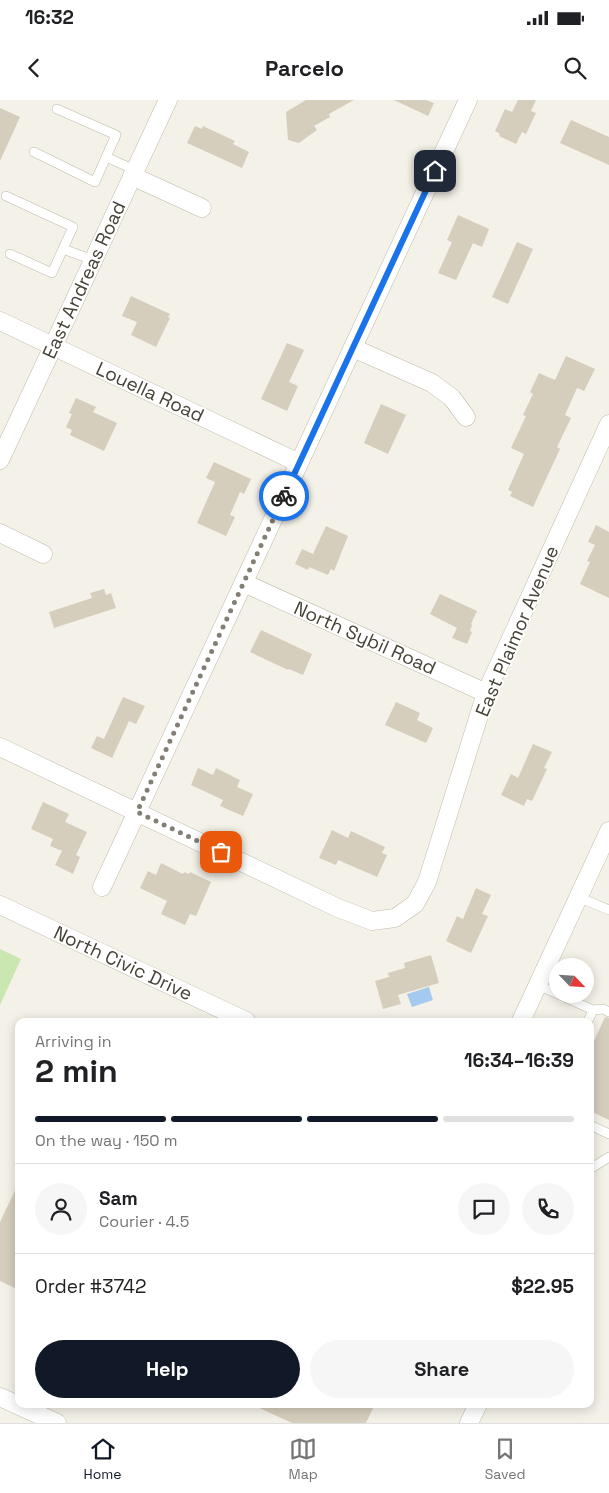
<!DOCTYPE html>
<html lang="en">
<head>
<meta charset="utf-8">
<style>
  body { margin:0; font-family:"Space Grotesk",sans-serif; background:#f6f6f6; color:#202124; height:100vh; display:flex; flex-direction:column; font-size:19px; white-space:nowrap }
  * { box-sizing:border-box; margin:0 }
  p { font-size:16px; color:#757577 }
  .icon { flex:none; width:28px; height:28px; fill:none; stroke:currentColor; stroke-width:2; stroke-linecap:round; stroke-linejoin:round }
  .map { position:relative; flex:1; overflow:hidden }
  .details { position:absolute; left:15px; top:918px; width:579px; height:390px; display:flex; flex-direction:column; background:#fff; border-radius:10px; box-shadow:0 2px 12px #0003 }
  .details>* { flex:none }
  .needle { width:32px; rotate:115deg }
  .controls { position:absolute; left:549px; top:858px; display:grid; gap:10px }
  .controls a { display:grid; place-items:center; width:45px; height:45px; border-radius:50%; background:#fff; box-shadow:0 2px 12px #0003; font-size:25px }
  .pin { position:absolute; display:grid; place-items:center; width:42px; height:42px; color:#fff; margin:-21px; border-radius:10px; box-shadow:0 2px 8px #0006 }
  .courier { position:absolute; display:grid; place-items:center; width:50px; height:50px; margin:-25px; border:4px solid #1a73e8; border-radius:50%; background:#fff; color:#222; box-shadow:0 1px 6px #0007 }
  .summary em { font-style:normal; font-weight:800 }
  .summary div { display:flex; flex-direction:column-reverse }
  .summary { display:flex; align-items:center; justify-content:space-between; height:85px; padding:0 20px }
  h1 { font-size:32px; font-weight:800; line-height:38px }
  .bar { display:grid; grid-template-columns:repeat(4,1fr); gap:8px 5px; align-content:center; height:60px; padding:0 20px }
  .bar i { height:6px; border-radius:4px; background:#e0e0e0 }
  .bar .active { background:#111827 }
  .bar p { grid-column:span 4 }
  .line { display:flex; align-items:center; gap:12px; padding:0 20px; border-top:1px solid #e0e0e0 }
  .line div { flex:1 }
  .round { display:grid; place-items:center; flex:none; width:52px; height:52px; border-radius:26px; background:#f6f6f6 }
  .cta { display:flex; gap:10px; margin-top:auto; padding:10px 20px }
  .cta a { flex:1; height:58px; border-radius:30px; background:#111827; color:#fff; font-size:20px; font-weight:800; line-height:58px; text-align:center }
  .cta a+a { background:#f6f6f6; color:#202124 }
  .status { display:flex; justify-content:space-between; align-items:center; height:35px; padding:0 25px; background:#fff; direction:ltr }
  .status svg { height:14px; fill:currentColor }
  header { display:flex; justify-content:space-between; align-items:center; height:65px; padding:0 20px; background:#fff; font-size:22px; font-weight:800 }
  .dock { display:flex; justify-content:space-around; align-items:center; height:70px; border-top:1px solid #e0e0e0; background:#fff; font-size:14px; color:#757577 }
  .dock a { display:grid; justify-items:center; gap:2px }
  .dock .active { color:#111827 }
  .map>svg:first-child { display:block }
  .green { fill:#cae7b1 }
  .water { fill:#a5caef }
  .building { fill:#d5cebd }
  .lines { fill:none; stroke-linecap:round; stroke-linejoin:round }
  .lane-casing { stroke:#bfbaab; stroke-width:10 }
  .street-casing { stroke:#bfbaab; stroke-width:19 }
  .lane { stroke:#fff; stroke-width:9 }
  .street { stroke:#fff; stroke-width:18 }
  .done { stroke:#847f75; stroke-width:5; stroke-dasharray:0 9 }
  .route { stroke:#1a73e8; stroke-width:6 }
  .labels { text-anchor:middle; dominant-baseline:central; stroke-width:4; stroke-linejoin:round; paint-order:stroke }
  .street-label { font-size:19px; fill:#474237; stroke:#fff }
</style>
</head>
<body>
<div class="status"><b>16:32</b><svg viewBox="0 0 49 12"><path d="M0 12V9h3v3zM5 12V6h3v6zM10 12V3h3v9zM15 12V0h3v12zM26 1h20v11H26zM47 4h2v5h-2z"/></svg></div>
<header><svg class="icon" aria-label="back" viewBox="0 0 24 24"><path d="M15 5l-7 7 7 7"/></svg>Parcelo<svg class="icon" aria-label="search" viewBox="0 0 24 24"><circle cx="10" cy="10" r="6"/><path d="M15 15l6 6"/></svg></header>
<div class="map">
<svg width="609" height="1323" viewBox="0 0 609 1323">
  <rect width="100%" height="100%" fill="#f4f1e8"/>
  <path class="green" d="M 0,849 L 21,859 L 0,905 Z"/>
  <path class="water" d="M 429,887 L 433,900 L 412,907 L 407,894 Z"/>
  <g class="building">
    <path d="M 306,0 L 354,0 L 329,14 L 330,17 L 314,26 L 317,30 L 299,43 L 288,40 L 286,12 Z"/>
    <path d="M 394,0 L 426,0 L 434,3 L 428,16 Z"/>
    <path d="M 518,0 L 536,0 L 531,11 L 536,13 L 526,34 L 522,32 L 516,44 L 499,36 L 500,34 L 495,31 L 505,9 L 512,12 Z"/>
    <path d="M 0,8 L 20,17 L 0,61 Z"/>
    <path d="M 571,20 L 609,37 L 609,65 L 560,43 Z"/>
    <path d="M 195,26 L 202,29 L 203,26 L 235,41 L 233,44 L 249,52 L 242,68 L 187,43 Z"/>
    <path d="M 458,115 L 489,129 L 482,147 L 473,143 L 456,180 L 438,173 L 452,142 L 447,140 Z"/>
    <path d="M 517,142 L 533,149 L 508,204 L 492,197 Z"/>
    <path d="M 131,196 L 170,214 L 168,217 L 170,218 L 156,247 L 131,235 L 137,222 L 122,216 Z"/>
    <path d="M 287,243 L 304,250 L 289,282 L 298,286 L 287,311 L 261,299 Z"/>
    <path d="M 566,256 L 595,269 L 584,291 L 577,288 L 565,315 L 571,318 L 557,347 L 560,349 L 533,407 L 510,396 L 512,392 L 508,390 L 524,354 L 511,348 L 526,316 L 523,315 L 533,294 L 530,292 L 539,273 L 555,280 Z"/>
    <path d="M 76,298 L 96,307 L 93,312 L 117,323 L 104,351 L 70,335 L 72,330 L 66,327 L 72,314 L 69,313 Z"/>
    <path d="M 381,304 L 406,315 L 388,354 L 364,343 Z"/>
    <path d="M 214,362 L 251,379 L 244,394 L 240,392 L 230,415 L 235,417 L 226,436 L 197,423 L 215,382 L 206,378 Z"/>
    <path d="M 596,425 L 609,432 L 609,498 L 580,484 L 590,462 L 587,461 L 595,445 L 588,442 Z"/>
    <path d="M 326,426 L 348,436 L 334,471 L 331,469 L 328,475 L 309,467 L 308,470 L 295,464 L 302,449 L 313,454 Z"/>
    <path d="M 104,489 L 106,495 L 111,493 L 116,508 L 54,528 L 49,512 L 92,498 L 90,493 Z"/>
    <path d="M 440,494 L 477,511 L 471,524 L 472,525 L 470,531 L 472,532 L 467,544 L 452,538 L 457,528 L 430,514 Z"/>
    <path d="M 261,530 L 312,554 L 303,575 L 289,569 L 288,570 L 250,552 Z"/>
    <path d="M 123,597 L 145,606 L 136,624 L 129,621 L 112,658 L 91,648 L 97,636 L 104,639 Z"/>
    <path d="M 396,602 L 420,613 L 417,620 L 433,628 L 426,643 L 385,625 Z"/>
    <path d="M 533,644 L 552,652 L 544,668 L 547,669 L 532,701 L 527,699 L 524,706 L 501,695 L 511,674 L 518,678 Z"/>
    <path d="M 198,668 L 213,675 L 216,668 L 240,680 L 237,687 L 253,694 L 243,716 L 220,706 L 223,700 L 191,685 Z"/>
    <path d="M 43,702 L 69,714 L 65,722 L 87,732 L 76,755 L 80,757 L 73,774 L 55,765 L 62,751 L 50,746 L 53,739 L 31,729 Z"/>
    <path d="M 332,730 L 348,738 L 351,731 L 385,747 L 382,753 L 387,755 L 377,777 L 338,760 L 336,765 L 319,758 Z"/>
    <path d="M 161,763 L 183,774 L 184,772 L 189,774 L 190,772 L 211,782 L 196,816 L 190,814 L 185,825 L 161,814 L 167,801 L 140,788 L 148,771 L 156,775 Z"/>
    <path d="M 476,788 L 491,795 L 482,814 L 488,816 L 471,853 L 446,841 L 457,816 L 463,819 Z"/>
    <path d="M 431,855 L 439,883 L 398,895 L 401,904 L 383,909 L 375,881 L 389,877 L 388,873 L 405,868 L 404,863 Z"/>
    <path d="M 605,917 L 609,918 L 609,1020 L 590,1011 L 590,950 Z"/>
    <path d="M 19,1082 L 19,1190 L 0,1181 L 0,1122 Z"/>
    <path d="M 251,1304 L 375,1304 L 366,1323 L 292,1323 Z"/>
  </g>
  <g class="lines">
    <defs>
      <g id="lane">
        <path d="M 34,52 L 95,82 L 116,35 L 57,9"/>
        <path d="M 106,57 L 135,70"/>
        <path d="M 6,96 L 73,127 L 52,173 L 10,154"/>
        <path d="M 63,149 L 93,160"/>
        <path d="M 578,797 L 609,810"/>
        <path d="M 538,885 L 593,910 L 603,909 L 609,912"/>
        <path d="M 588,921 L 593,910"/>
        <path d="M 590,1025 L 609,1034"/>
        <path d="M 590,1069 L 609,1057"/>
      </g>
      <g id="street">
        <path d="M 132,76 L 202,108"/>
        <path d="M 0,221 L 299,363"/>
        <path d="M 353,248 L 432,283 L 452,298 L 466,317"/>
        <path d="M 0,360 L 168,0"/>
        <path d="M 0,433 L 43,454"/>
        <path d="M 244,483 L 486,593"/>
        <path d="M 0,647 L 338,808 L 372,821 L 395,818 L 415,804 L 427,782 L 486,593 L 609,324"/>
        <path d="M 102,787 L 468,0"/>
        <path d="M 0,805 L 246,921"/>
        <path d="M 521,921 L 609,731"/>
        <path d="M 0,1297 L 57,1323"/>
        <path d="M 469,1323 L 478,1304"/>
      </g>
    </defs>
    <use href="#lane" class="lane-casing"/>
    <use href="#street" class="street-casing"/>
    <use href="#lane" class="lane"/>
    <use href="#street" class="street"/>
  </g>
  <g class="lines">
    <path class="done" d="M 221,752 L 137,712 L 284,396"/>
    <path class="route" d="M 284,396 L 435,71"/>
  </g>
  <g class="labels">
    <g class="street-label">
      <text transform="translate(84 180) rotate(-65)">East Andreas Road</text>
      <text transform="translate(150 292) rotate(25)">Louella Road</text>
      <text transform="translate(517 531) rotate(-67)">East Plaimor Avenue</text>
      <text transform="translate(365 538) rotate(24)">North Sybil Road</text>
      <text transform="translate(123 863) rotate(25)">North Civic Drive</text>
    </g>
  </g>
</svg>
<div class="controls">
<a><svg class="needle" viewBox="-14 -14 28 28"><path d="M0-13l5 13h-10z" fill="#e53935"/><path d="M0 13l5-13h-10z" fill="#757577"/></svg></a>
</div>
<div class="pin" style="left:221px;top:752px;background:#ea580c"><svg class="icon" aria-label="bag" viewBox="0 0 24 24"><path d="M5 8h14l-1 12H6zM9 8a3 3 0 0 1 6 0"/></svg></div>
<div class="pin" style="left:435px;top:71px;background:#1f2937"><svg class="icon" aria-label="home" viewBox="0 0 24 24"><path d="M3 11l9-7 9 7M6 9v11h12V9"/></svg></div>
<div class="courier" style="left:284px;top:396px"><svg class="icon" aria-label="bike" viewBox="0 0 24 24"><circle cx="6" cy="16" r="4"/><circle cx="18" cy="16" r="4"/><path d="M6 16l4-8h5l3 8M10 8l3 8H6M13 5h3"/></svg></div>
<section class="details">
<div class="summary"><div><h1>2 min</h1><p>Arriving in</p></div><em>16:34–16:39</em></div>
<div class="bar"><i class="active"></i><i class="active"></i><i class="active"></i><i></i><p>On the way · 150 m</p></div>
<div class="line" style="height:90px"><a class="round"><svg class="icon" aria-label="person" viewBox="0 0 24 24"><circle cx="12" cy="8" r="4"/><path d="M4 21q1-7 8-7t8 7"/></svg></a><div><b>Sam</b><p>Courier · 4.5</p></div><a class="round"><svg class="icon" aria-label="chat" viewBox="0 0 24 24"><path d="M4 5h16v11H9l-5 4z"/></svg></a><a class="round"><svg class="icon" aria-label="phone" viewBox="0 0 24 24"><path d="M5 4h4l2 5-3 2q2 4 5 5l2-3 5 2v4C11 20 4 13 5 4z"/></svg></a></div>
<div class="line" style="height:65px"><div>Order #3742</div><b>$22.95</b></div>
<div class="cta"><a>Help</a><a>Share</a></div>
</section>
</div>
<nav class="dock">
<a class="active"><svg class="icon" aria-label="home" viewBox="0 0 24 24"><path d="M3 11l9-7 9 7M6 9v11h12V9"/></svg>Home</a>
<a><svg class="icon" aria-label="map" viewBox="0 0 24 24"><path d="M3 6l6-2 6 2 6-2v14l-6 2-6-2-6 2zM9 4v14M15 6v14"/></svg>Map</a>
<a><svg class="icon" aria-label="saved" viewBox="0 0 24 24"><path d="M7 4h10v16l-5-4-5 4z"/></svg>Saved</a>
</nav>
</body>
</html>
